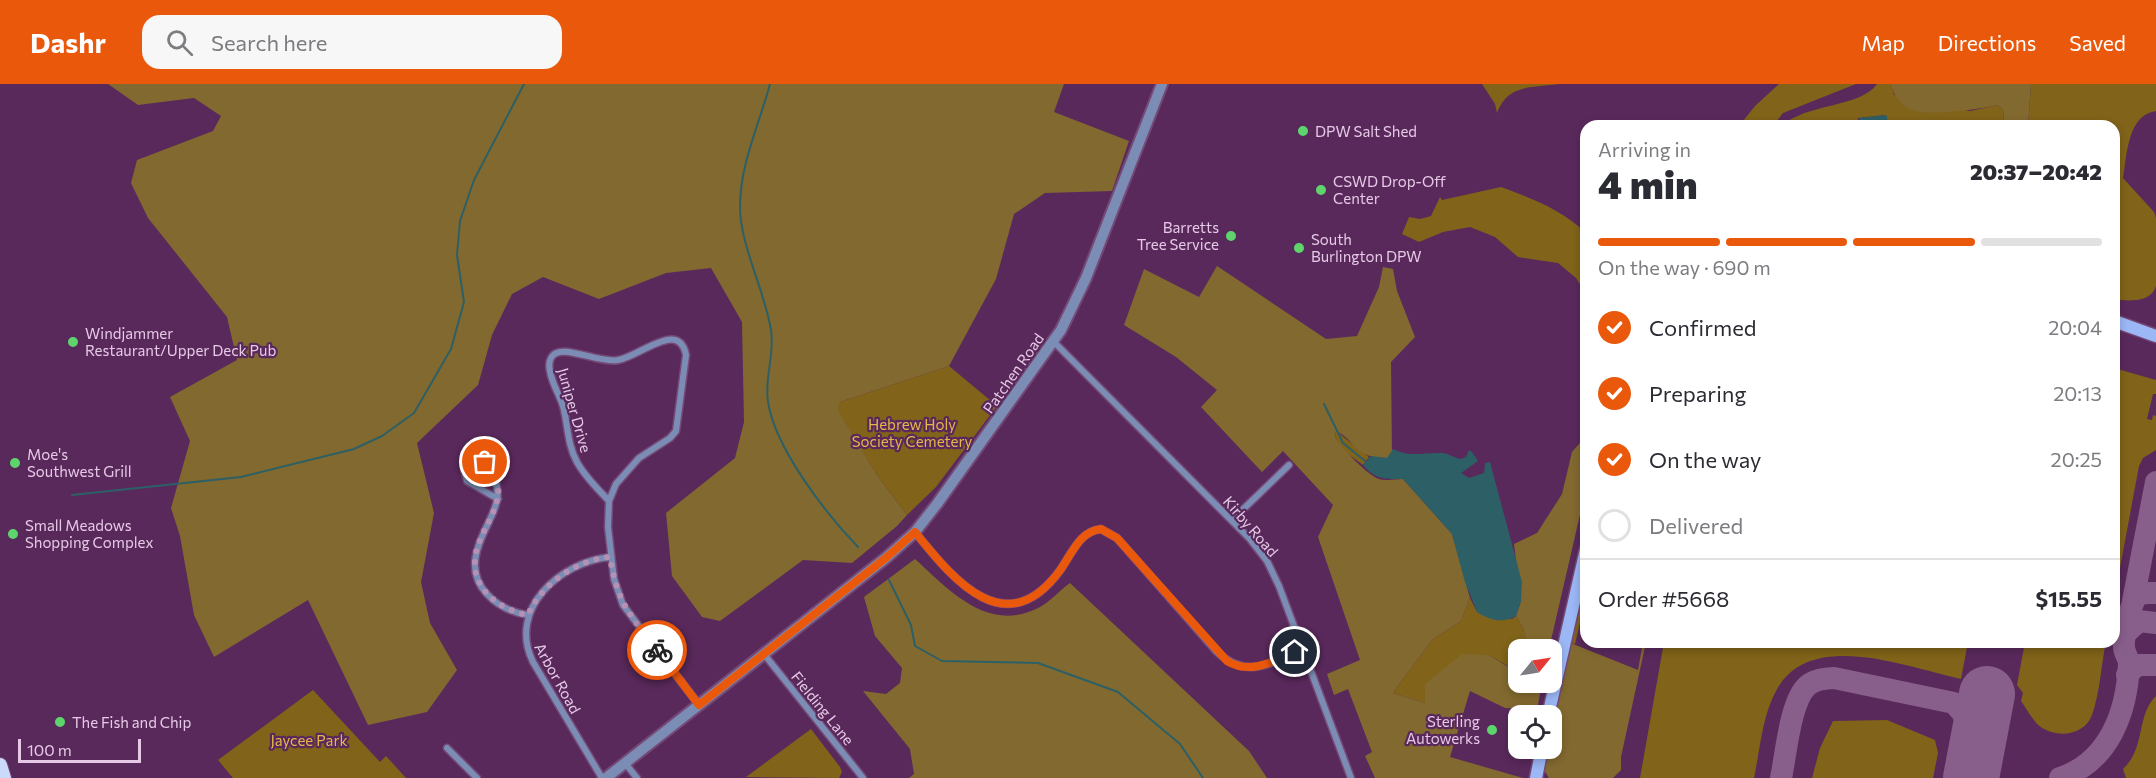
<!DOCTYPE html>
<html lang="en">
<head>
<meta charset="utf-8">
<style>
  body { margin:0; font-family:Commissioner,sans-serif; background:#f7f7f7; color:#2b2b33; height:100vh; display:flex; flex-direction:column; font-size:22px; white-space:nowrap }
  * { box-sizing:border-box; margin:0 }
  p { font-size:20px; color:#7c7c81 }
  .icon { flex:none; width:33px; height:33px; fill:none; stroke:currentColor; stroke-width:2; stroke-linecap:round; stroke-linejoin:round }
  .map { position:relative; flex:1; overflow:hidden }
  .details { position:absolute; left:1580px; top:36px; width:540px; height:528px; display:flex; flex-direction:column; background:#fff; border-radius:18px; box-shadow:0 3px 9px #0003 }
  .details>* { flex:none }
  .needle { width:39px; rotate:60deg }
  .buttons { position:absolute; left:1508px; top:555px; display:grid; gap:12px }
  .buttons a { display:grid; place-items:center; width:54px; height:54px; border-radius:12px; background:#fff; box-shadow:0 3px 9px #0003; font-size:30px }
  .scale { position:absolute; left:18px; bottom:15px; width:123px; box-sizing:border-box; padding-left:6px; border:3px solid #e6c9e6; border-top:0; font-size:16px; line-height:21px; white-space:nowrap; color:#e6c9e6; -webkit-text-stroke:4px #59295b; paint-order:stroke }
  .pin { position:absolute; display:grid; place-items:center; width:51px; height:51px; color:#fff; margin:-26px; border:3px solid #fff; border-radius:50%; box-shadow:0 2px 6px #0007 }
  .courier { position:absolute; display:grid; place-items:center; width:60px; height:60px; margin:-30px; border:4px solid #ea580c; border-radius:50%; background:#fff; color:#222; box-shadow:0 2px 8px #0007 }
  .summary em { font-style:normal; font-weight:800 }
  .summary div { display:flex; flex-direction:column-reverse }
  .summary { display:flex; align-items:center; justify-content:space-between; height:102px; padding:0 18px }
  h1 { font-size:39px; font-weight:800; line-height:45px }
  .bar { display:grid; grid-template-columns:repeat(4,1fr); gap:9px 6px; align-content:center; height:72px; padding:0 18px }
  .bar i { height:8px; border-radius:4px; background:#e1e1e2 }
  .bar .on { background:#ea580c }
  .bar p { grid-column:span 4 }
  .line { display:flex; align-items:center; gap:15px; padding:0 18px; border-top:2px solid #e1e1e2 }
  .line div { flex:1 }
  ol { padding:0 18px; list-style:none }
  li { display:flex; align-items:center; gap:18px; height:66px }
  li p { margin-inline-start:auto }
  li .icon { padding:6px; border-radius:50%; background:#ea580c; color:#fff; stroke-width:4 }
  li:last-child { color:#7c7c81 }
  li i { width:33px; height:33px; border:3px solid #e1e1e2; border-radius:50% }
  header { display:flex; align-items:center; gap:36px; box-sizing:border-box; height:84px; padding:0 30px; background:#ea580c; color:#fff }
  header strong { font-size:28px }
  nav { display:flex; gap:33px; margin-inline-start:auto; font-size:21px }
  .search { width:420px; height:54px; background:#f7f7f7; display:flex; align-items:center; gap:15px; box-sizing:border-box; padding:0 21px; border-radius:18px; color:#7c7c81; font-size:22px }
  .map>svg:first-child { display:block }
  .green { fill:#816319 }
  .forest { fill:#82692f }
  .water { fill:#2d6066 }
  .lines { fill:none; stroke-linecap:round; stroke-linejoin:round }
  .stream { stroke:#2d6066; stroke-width:2 }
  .taxiway { stroke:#885e8a; stroke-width:22 }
  .runway { stroke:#885e8a; stroke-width:56 }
  .minor-casing { stroke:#754977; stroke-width:9 }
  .tertiary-casing { stroke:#754977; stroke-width:14 }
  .secondary-casing { stroke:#754977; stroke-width:15 }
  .primary-casing { stroke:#754977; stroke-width:16 }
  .minor { stroke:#7b8db4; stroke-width:6 }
  .tertiary { stroke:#7b8db4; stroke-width:10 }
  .secondary { stroke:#9cb7f6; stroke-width:12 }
  .primary { stroke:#cbdafa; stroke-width:14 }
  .done { stroke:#b591b5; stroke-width:6; stroke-dasharray:0 10.8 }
  .route { stroke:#ea580c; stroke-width:8 }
  .poi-dot { fill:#5dd56c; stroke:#59295b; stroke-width:2 }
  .labels { text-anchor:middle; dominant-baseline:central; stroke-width:4.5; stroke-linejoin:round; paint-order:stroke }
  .poi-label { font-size:15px; fill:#e6c9e6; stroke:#59295b; text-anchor:start }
  .street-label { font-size:15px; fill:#e6c9e6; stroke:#59295b }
  .park-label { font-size:15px; fill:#e5b74a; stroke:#59295b }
</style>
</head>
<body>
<header>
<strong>Dashr</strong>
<div class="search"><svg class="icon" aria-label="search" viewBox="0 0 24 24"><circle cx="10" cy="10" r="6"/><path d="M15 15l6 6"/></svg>Search here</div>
<nav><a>Map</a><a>Directions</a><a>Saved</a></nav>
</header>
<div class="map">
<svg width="2156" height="694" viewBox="0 0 2156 694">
  <rect width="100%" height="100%" fill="#59295b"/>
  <g class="green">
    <path d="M 1482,0 L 1560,0 C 1530,4 1508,0 1497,29 L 1495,20 Z"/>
    <path d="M 1779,0 L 1856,0 L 1783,29 L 1773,42 L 1739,42 L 1755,22 Z"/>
    <path d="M 1877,0 L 1891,0 L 1894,11 L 1970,27 L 1998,21 L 2004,27 L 2003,42 L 1896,42 L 1895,36 L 1887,36 L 1886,31 L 1858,34 L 1858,40 C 1835,43 1808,42 1782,42 C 1806,19 1860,24 1877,0 Z"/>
    <path d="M 2031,0 L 2156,0 L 2156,27 C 2127,31 2127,72 2123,94 L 2154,128 L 2156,134 L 2156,202 C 2150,220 2129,216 2114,216 L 2114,42 L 2028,42 Z"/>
    <path d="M 1501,103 C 1533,115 1560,125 1585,148 L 1585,208 L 1576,194 L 1558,179 L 1518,173 L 1495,153 L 1470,143 L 1443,148 L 1419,158 L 1402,150 L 1409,133 L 1420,135 L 1431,132 L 1440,113 L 1442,116 Z"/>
    <path d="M 949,282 L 997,322 L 936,403 L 907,431 L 877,391 L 837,327 L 840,318 Z"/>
    <path d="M 2114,284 L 2156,296 L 2156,310 L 2153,310 L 2147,335 L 2152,336 L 2153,331 L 2156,332 L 2156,366 L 2143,374 L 2139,382 L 2114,516 Z"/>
    <path d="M 1336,347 L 1369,373 L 1363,381 L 1344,367 L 1335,353 Z"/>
    <path d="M 1585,492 L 1585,518 L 1575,560 L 1568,558 Z"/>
    <path d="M 1470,514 L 1477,528 L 1512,535 L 1516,532 L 1523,544 L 1528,565 L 1518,566 L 1518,577 L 1508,582 L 1489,571 L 1425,619 L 1393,609 L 1432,556 L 1461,537 Z"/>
    <path d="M 1664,558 L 1968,558 L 1961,595 C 1906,583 1807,543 1775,609 C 1762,634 1760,666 1754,694 L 1640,694 Z"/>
    <path d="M 2025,558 L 2106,558 C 2101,581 2100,609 2092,631 C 2084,653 2053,655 2037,640 C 2031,633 2026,624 2021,617 L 2023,609 L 2017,601 Z"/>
    <path d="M 313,606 L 380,678 L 386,672 L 406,694 L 233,694 L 218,676 Z"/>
    <path d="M 2156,612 L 2156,694 L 2126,694 L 2123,685 C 2146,664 2136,631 2156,612 Z"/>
    <path d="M 1887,636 L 1935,656 L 1938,669 L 1933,694 L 1812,694 L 1820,664 L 1833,637 Z"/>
    <path d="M 811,645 L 840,683 L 842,688 L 839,694 L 746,693 Z"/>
  </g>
  <g class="forest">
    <path d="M 108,0 L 1064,0 L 1054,28 L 1129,57 L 1112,107 L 1045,109 L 1014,130 L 996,195 L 949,282 L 840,318 L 838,327 L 877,391 L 907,431 L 897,442 L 852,479 L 803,476 L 720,537 L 702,533 L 672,492 L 666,429 L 735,374 L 744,338 L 742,238 L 711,184 L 666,189 L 599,215 L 543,193 L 512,210 L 492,251 L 478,301 L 417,359 L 434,429 L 421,498 L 430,539 L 457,586 L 427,628 L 368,641 L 308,516 L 214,573 L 194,531 L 180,452 L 171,424 L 190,357 L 170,313 L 237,276 L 227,233 L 148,134 L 131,99 L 137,76 L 213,47 L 221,32 L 194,14 L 138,21 Z"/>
    <path d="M 1891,0 L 2031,0 L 2028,42 L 2003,42 L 2004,27 L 1998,21 C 1981,25 1925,33 1910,25 C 1900,20 1893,11 1891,0 Z"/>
    <path d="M 1217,182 L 1326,255 L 1357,252 L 1379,203 L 1383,183 L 1393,185 L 1397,207 L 1415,253 L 1391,278 L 1392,371 L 1387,374 C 1353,374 1358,358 1336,347 L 1335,353 C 1342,364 1367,391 1379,395 C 1386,397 1396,395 1403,395 L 1452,450 L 1470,514 L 1461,537 L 1432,556 L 1393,609 L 1425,619 L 1425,600 L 1462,570 L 1489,571 L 1507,582 L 1518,577 L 1518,598 L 1542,599 L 1537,626 L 1505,624 L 1470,607 L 1450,673 L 1523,694 L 1375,694 L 1365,672 L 1372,668 L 1348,605 L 1334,611 L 1327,590 L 1360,576 L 1318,453 L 1333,421 L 1283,367 L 1262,388 L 1201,323 L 1217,306 L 1176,273 L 1124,241 L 1144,185 L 1199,213 Z"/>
    <path d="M 1585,353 L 1585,409 L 1549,565 L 1528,565 L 1523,544 L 1516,532 L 1521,517 L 1514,460 L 1537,449 L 1562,410 L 1572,368 Z"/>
    <path d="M 915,475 C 951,508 989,550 1040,523 C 1051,517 1060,506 1070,499 L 1249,667 L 1267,694 L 909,694 L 914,690 L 910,665 L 863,607 L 886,610 L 900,599 L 902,584 L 875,552 L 864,513 Z"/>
    <path d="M 1568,558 L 1638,586 L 1643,558 L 1646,558 L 1621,673 L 1621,686 L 1613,694 L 1549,694 L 1544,686 L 1548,665 L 1551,664 L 1551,646 Z"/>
  </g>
  <g class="water">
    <path d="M 1886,31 L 1890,42 L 1860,42 L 1859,34 Z"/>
    <path d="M 1393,365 C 1410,374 1424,368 1442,369 C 1448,369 1454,374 1461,375 L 1466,373 L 1469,366 L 1472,368 L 1478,377 L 1461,389 L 1469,394 L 1484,389 L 1485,379 L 1490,378 L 1522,498 L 1521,517 L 1516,532 C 1503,540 1489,536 1477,528 L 1465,498 L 1452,450 L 1403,395 C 1384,395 1376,396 1363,381 L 1371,372 L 1387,374 Z"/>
  </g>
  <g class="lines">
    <g class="stream">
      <path d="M 770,0 C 759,41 740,80 740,123 C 740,161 765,207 771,246 C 775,270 764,295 768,318 C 775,364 826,430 858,463"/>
      <path d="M 1324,320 L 1343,359 L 1365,377"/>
      <path d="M 72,411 L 241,393 L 354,365 L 382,352 L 414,329 L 451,265 L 464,218 L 457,171 L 460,137 L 474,96 L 524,0"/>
      <path d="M 889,496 L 911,541 L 915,562 L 942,577 L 1038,579 L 1118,608 L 1180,660 L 1203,694"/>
    </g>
    <g class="taxiway">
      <path d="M 2133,517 L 2156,398"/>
      <path d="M 2126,549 L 2139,537 L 2156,539"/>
      <path d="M 2127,591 L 2137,581 L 2156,581"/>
      <path d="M 1781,694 C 1786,671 1790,618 1807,602 C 1815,595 1824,595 1834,594 L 1954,619 L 1966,633 L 1978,660"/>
      <path d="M 2060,694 C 2109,678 2127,628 2129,580 C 2129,574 2124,569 2124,563 C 2123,554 2131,516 2138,511 C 2144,508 2150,509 2156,509"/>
    </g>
    <path class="runway" d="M 1971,694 L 1987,610"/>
    <defs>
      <g id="minor">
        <path d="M 1054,258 L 1249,454 L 1267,477 L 1279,502 L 1351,694"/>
        <path d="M 498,415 L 467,397 L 464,386 L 470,377 L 478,375 L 487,380 C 512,418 486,432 477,467 C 467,502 497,526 528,531"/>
        <path d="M 609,417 C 598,405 585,393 577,378 C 568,362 568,344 564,326 C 561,312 552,301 550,287 C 549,283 549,278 551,274 C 559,257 598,280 618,276 C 639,273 679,235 686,271 L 676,347 L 670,354 L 639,374 L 616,400 L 609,417 L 608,443 L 614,495 L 623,521 L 699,621"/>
        <path d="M 1232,436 L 1289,381"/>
        <path d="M 915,448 C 955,498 1007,560 1061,485 C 1072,469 1080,447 1101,445 L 1117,454 L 1217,568 C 1248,596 1270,579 1303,565"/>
        <path d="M 764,570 L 863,694"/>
        <path d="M 447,664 L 477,694"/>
        <path d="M 625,679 L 637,694"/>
        <path d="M 602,694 L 533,578 C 507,525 560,478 610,473"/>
      </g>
      <path id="tertiary" d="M 606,694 L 887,473 L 915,448 L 937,420 L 1061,246 L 1086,194 L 1162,0"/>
      <g id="secondary">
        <path d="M 2114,237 L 2156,252"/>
        <path d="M 1548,632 L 1586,465"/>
        <path d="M 1536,694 L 1542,664"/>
      </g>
      <path id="primary" d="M 0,681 L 4,694"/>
    </defs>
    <use href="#minor" class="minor-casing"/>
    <use href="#tertiary" class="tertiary-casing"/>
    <use href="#secondary" class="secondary-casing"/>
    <use href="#primary" class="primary-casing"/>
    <use href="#minor" class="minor"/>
    <use href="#tertiary" class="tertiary"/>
    <use href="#secondary" class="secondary"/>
    <use href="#primary" class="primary"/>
  </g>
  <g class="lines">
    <path class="done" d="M 485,378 C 516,410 484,436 476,468 C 468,502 498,526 528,531 C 542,499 577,476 610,473 C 617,518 630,531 657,566"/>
    <path class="route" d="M 657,566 L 699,621 L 887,473 L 915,448 C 955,498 1007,560 1061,485 C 1072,469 1080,447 1101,445 L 1117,454 L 1227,577 C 1250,591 1272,578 1295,568"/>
  </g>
  <g class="poi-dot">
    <circle cx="1303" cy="47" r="6"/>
    <circle cx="1321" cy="106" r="6"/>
    <circle cx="1231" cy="152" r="6"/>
    <circle cx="1299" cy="164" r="6"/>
    <circle cx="73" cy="258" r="6"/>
    <circle cx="15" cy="379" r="6"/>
    <circle cx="13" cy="450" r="6"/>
    <circle cx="60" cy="638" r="6"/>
    <circle cx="1492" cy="646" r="6"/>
  </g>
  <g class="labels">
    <g class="poi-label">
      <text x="1315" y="47">DPW Salt Shed</text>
      <text x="1333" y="97">CSWD Drop-Off<tspan x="1333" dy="17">Center</tspan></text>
      <text x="1219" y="143" text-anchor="end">Barretts<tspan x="1219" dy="17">Tree Service</tspan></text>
      <text x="1311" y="155">South<tspan x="1311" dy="17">Burlington DPW</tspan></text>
      <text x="85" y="249">Windjammer<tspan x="85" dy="17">Restaurant/Upper Deck Pub</tspan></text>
      <text x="27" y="370">Moe's<tspan x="27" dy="17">Southwest Grill</tspan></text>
      <text x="25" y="441">Small Meadows<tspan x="25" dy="17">Shopping Complex</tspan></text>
      <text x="1480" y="637" text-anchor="end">Sterling<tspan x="1480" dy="17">Autowerks</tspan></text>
      <text x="72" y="638">The Fish and Chip</text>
    </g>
    <g class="street-label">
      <text transform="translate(1013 289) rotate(-55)">Patchen Road</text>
      <text transform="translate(575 326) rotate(74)">Juniper Drive</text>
      <text transform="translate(1251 442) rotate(49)">Kirby Road</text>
      <text transform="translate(558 594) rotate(61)">Arbor Road</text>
      <text transform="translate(823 624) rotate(51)">Fielding Lane</text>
    </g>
    <g class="park-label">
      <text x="912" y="340">Hebrew Holy<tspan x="912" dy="17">Society Cemetery</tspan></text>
      <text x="309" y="656">Jaycee Park</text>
    </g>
  </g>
</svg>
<div class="buttons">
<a><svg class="needle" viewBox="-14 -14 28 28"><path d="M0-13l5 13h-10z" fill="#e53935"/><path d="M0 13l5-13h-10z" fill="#7c7c81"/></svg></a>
<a><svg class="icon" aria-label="locate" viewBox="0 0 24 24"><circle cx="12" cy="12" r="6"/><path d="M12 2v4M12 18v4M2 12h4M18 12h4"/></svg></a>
</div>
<div class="scale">100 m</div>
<div class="pin" style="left:485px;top:378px;background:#ea580c"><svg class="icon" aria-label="bag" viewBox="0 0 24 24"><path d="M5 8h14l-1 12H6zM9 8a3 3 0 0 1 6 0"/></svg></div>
<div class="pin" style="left:1295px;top:568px;background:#1f2937"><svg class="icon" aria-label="home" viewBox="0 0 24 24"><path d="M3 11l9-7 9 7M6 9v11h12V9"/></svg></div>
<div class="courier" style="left:657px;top:566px"><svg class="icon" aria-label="bike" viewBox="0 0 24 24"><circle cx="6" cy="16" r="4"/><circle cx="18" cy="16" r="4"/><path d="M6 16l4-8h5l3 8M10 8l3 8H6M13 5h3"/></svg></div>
<section class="details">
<div class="summary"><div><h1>4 min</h1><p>Arriving in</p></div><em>20:37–20:42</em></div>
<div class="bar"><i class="on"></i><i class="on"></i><i class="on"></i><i></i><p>On the way · 690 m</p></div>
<ol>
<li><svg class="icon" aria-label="check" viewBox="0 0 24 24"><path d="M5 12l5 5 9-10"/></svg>Confirmed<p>20:04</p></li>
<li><svg class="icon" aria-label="check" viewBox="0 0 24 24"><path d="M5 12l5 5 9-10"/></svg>Preparing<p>20:13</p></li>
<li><svg class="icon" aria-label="check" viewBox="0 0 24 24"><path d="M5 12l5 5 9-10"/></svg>On the way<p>20:25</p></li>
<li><i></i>Delivered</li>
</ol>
<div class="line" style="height:78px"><div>Order #5668</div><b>$15.55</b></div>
</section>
</div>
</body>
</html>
